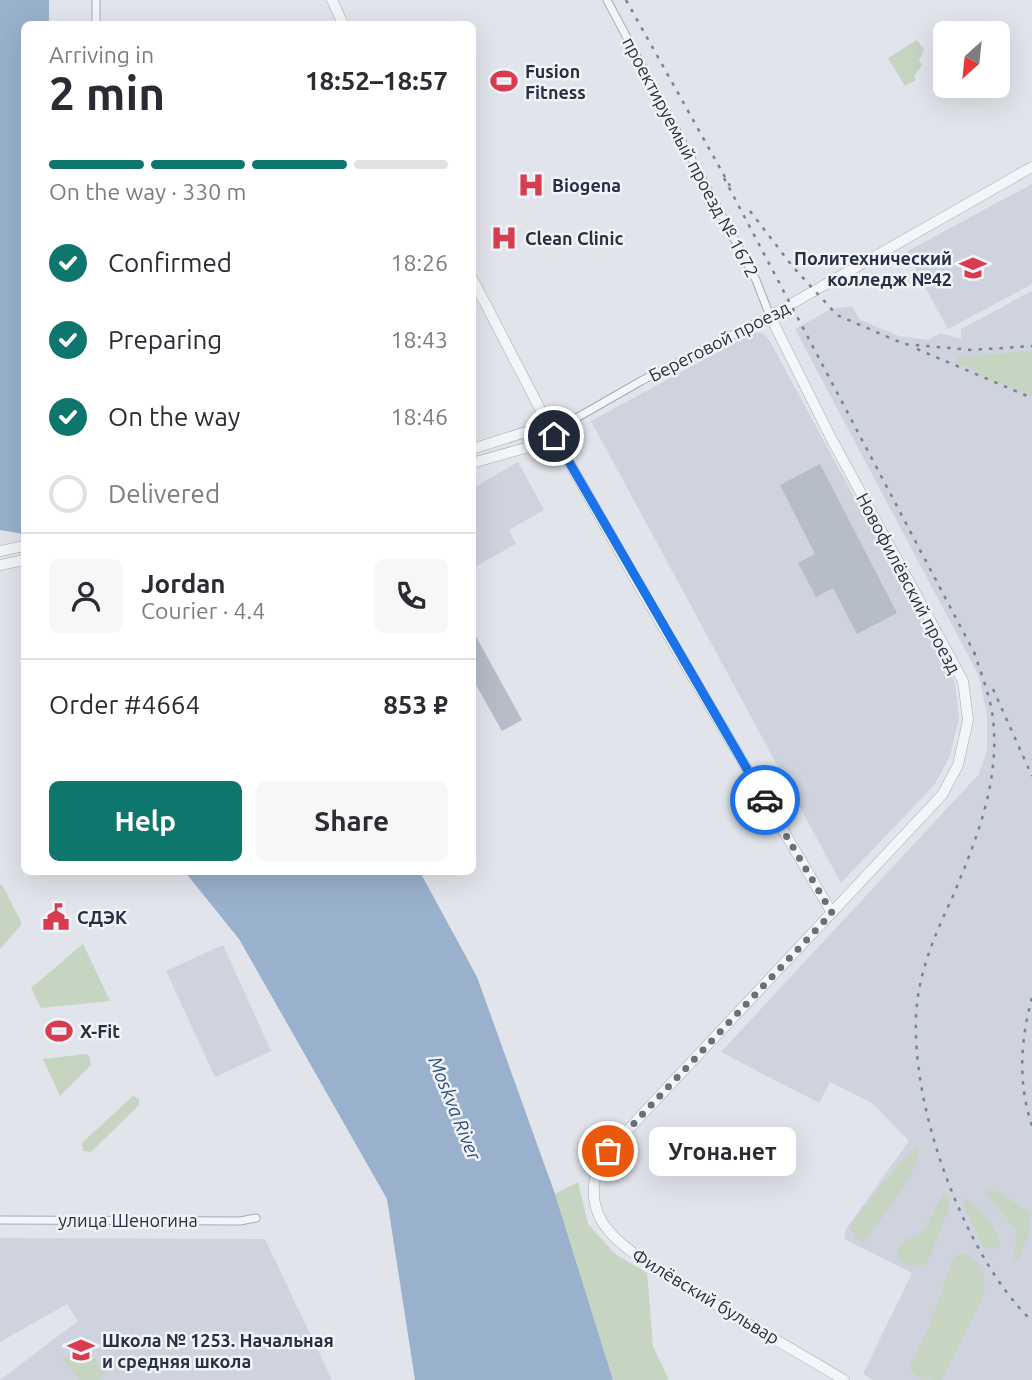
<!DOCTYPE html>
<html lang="en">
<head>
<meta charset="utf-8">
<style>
  body { margin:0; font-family:Ubuntu,sans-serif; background:#f7f7f7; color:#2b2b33; height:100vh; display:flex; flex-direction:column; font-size:26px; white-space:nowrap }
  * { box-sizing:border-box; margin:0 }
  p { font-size:23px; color:#7c7c81 }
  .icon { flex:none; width:38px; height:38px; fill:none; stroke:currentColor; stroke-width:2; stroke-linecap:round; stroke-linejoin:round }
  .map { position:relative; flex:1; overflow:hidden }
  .drawer { position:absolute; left:21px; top:21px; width:455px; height:854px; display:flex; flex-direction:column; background:#fff; border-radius:10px; box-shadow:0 7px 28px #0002 }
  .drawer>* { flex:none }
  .needle { width:46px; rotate:207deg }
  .tools { position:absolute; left:933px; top:21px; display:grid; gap:14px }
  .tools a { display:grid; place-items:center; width:77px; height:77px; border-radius:10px; background:#fff; box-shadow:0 7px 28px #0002; font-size:35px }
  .pin { position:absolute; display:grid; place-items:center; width:60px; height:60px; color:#fff; margin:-30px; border:4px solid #fff; border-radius:50%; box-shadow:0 2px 7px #0007 }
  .courier { position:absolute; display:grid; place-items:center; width:70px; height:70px; margin:-35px; border:5px solid #1a73e8; border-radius:50%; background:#fff; color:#222; box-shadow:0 2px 9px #0007 }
  .bubble { position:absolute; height:49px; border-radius:10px; background:#fff; box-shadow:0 7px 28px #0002; font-size:23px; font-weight:700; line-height:49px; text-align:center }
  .overview em { font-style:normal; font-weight:700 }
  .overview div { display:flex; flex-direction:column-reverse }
  .overview { display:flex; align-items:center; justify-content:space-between; height:119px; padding:0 28px }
  h1 { font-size:46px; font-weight:700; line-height:52px }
  .bar { display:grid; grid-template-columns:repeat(4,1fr); gap:10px 7px; align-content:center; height:84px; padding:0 28px }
  .bar i { height:9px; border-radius:5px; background:#e1e1e2 }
  .bar .on { background:#0f766e }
  .bar p { grid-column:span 4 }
  .line { display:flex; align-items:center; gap:18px; padding:0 28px; border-top:2px solid #e1e1e2 }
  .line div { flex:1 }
  .round { display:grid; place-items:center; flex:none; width:74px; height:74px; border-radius:10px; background:#f7f7f7 }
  ol { padding:0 28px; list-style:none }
  li { display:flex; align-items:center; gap:21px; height:77px }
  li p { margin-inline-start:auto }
  li .icon { padding:7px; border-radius:50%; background:#0f766e; color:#fff; stroke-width:4 }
  li:last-child { color:#7c7c81 }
  li i { width:38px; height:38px; border:4px solid #e1e1e2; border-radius:50% }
  .cta { display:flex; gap:14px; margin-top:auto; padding:14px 28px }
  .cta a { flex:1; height:80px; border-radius:10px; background:#0f766e; color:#fff; font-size:28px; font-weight:700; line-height:80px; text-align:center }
  .cta a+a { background:#f7f7f7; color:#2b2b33 }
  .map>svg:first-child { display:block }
  .built { fill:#ced3dd }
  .green { fill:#c5d5c1 }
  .water { fill:#99b1cd }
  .building { fill:#b7bdc8 }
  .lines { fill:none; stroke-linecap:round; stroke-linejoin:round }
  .minor-casing { stroke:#a6abb5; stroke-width:9 }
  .tertiary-casing { stroke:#a6abb5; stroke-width:11 }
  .minor { stroke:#f4f5f8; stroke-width:7 }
  .tertiary { stroke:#f4f5f8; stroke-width:10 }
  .rail { stroke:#798395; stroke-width:2.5; stroke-dasharray:3.5 7; stroke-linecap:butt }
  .done { stroke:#69707d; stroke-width:7; stroke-dasharray:0 12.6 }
  .route { stroke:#1a73e8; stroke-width:9 }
  .labels { text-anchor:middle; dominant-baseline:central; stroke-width:5; stroke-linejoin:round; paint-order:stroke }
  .poi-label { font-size:18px; font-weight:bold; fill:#283143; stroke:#f0f3f8; text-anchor:start }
  .street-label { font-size:18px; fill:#283143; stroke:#f0f3f8 }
  .water-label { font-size:19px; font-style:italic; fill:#2f4e7a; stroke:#f0f3f8 }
</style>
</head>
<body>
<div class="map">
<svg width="1032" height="1380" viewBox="0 0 1032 1380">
  <rect width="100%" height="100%" fill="#e1e4ea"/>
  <g class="built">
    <path d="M 1032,184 L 1032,284 L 948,329 L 906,252 Z"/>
    <path d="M 1032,291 L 1032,1380 L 873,1380 L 863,1374 L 912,1273 L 844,1239 L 846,1229 L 909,1141 L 872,1103 L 830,1082 L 819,1103 L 721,1052 L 979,774 L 987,751 L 987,715 L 979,676 L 795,329 L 831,309 L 852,306 L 860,320 L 899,336 L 928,340 L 941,333 L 961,339 L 961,329 Z"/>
    <path d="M 755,332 L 762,333 L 768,338 L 955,683 L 959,718 L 950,756 L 935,784 L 841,883 L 591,421 Z"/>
    <path d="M 518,462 L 544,510 L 509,530 L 516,544 L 473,568 L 473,488 Z"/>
    <path d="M 223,945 L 271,1051 L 215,1077 L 166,971 Z"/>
    <path d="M 0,1238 L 265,1239 L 332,1380 L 0,1380 L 78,1321 L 67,1304 L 0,1342 Z"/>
  </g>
  <g class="green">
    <path d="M 917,40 L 924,50 L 919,60 L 922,65 L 914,76 L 916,80 L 905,86 L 888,58 Z"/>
    <path d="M 1032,351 L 1032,396 L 982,377 L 969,367 L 956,365 L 958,357 Z"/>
    <path d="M 2,884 L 22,924 L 0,949 L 0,885 Z"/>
    <path d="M 83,944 L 110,1001 L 41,1008 L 31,988 Z"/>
    <path d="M 86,1054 L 89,1056 L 91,1065 L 60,1096 L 43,1059 Z"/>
    <path d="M 133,1096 L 139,1099 L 139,1105 L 91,1152 L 83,1151 L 82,1143 Z"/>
    <path d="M 918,1146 C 925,1164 876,1227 863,1242 L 855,1239 L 850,1227 L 854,1220 L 898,1165 Z"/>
    <path d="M 578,1182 L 588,1224 L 615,1254 L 647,1273 L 653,1346 L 669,1380 L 613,1380 L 555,1194 Z"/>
    <path d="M 988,1189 L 1000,1193 L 1029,1212 L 1030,1231 L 1018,1260 L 1013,1262 L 1017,1231 L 985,1192 Z"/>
    <path d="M 944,1192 L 949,1199 L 949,1208 L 927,1263 L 923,1265 L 904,1265 L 896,1253 L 905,1240 L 922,1234 Z"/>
    <path d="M 965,1199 C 979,1206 1001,1232 1000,1249 L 983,1247 L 964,1207 Z"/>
    <path d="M 960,1253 C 981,1255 987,1278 983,1297 L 942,1380 C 928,1380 917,1380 909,1368 L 929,1327 L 953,1259 Z"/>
    <path d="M 83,1344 L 106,1374 L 99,1380 L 79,1380 L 63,1359 Z"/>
  </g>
  <g class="water">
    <path d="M 0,0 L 49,0 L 49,24 L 24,24 L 24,534 L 0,530 Z"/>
    <path d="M 185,872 L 420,872 L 477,977 L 555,1194 L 613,1380 L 415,1380 L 387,1199 L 239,939 Z"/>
  </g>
  <g class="building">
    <path d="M 820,464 L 897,613 L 857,634 L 833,588 L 816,597 L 798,563 L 815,554 L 780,485 Z"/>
    <path d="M 472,629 L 522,720 L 502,731 L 472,678 Z"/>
  </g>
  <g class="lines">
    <defs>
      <g id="minor">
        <path d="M 96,0 L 96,24"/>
        <path d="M 552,432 L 641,381 L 770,316 L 756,280 L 607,0"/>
        <path d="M 0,1220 L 240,1221 L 256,1218"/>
      </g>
      <g id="tertiary">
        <path d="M 332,0 L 343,24"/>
        <path d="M 472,278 L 552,432 L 642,591 L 832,913"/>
        <path d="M 472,449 L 548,425"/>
        <path d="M 472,463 L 529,447 L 554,436"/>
        <path d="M 0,551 L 24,546"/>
        <path d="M 0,565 L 24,560"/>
        <path d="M 844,1380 C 789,1347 732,1315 677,1281 C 654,1265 626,1252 608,1230 C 588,1206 590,1174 608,1151 L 942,795 L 958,765 L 968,720 L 963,681 L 831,438 L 770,316 L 1032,167"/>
      </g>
    </defs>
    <use href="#minor" class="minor-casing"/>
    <use href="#tertiary" class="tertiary-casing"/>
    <use href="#minor" class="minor"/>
    <use href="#tertiary" class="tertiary"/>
    <g class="rail">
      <path d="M 626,0 L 730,186"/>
      <path d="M 724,178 L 977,658"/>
      <path d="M 750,211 L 793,267 L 837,315 L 904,344 L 972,350 L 1032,346"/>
      <path d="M 917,349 L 1032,398"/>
      <path d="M 974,652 C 981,673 990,696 993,718 C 1000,782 977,838 953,896 C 939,926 925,957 919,990 C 901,1086 962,1255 1032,1321"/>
      <path d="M 993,689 L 1032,776"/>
      <path d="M 1032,998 C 1020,1041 1018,1084 1032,1126"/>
    </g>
  </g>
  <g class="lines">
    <path class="done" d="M 608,1151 L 832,913 L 765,800"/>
    <path class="route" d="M 554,436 L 765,800"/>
  </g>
  <defs>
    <symbol id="stadium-bare" viewBox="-9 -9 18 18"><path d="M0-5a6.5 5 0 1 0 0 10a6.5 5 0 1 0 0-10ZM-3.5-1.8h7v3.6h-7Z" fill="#d83d4f" stroke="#f0f3f8" stroke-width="2.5" paint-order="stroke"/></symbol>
    <symbol id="hospital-bare" viewBox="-9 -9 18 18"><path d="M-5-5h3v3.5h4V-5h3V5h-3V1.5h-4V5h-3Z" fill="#d83d4f" stroke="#f0f3f8" stroke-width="2.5" paint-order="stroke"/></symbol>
    <symbol id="university-bare" viewBox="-9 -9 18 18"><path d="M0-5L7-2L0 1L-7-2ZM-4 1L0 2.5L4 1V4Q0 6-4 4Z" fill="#d83d4f" stroke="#f0f3f8" stroke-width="2.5" paint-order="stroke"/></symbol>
    <symbol id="civic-bare" viewBox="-9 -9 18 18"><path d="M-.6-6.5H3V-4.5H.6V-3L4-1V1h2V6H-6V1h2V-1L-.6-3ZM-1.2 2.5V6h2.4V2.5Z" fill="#d83d4f" stroke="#f0f3f8" stroke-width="2.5" paint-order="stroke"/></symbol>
    <symbol id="school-bare" viewBox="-9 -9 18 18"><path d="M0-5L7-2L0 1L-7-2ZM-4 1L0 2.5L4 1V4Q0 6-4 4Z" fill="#d83d4f" stroke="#f0f3f8" stroke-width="2.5" paint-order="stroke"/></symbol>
  </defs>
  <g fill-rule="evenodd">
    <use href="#stadium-bare" x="485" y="62" width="38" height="38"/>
    <use href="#hospital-bare" x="512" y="166" width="38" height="38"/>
    <use href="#hospital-bare" x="485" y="219" width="38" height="38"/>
    <use href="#university-bare" x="954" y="249" width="38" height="38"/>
    <use href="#civic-bare" x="37" y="898" width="38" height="38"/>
    <use href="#stadium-bare" x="40" y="1012" width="38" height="38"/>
    <use href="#school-bare" x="62" y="1331" width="38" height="38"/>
  </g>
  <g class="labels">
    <g class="poi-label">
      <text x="525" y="71">Fusion<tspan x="525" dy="21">Fitness</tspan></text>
      <text x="552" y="185">Biogena</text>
      <text x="525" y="238">Clean Clinic</text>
      <text x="952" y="258" text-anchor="end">Политехнический<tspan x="952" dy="21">колледж №42</tspan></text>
      <text x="77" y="917">СДЭК</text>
      <text x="80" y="1031">X-Fit</text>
      <text x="102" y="1340">Школа № 1253. Начальная<tspan x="102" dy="21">и средняя школа</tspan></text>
    </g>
    <g class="street-label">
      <text transform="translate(691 157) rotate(62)">проектируемый проезд № 1672</text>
      <text transform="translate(719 341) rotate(-27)">Береговой проезд</text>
      <text transform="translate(909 583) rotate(62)">Новофилёвский проезд</text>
      <text x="128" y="1220">улица Шеногина</text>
      <text transform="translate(706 1296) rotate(31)">Филёвский бульвар</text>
    </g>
    <g class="water-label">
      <text transform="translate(455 1108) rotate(68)">Moskva River</text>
    </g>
  </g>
</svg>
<div class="tools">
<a><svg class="needle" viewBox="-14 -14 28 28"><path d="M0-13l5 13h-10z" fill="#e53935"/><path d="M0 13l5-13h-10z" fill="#7c7c81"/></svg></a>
</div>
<div class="pin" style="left:608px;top:1151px;background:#ea580c"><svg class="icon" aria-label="bag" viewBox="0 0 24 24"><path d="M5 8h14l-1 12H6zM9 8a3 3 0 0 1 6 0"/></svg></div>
<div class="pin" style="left:554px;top:436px;background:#1f2937"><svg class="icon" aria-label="home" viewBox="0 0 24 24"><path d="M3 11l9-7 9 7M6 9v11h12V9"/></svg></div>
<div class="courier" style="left:765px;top:800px"><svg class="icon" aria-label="car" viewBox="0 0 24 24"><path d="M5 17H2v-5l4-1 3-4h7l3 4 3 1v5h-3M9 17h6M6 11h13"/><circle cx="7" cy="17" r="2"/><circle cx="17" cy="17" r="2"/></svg></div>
<div class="bubble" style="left:649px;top:1127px;width:147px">Угона.нет</div>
<section class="drawer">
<div class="overview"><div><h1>2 min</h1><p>Arriving in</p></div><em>18:52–18:57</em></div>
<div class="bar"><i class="on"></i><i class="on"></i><i class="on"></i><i></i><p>On the way · 330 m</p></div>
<ol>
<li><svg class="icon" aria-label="check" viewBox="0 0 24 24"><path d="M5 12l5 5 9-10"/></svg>Confirmed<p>18:26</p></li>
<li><svg class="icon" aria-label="check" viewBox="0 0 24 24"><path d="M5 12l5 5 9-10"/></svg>Preparing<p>18:43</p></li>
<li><svg class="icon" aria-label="check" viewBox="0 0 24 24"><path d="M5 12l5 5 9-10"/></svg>On the way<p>18:46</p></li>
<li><i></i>Delivered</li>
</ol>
<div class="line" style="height:126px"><a class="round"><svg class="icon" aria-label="person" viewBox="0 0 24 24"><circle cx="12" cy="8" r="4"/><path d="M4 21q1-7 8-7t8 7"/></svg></a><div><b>Jordan</b><p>Courier · 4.4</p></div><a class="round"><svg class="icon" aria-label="phone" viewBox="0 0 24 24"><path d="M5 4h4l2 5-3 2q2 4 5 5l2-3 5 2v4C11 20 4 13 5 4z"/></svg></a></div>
<div class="line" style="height:91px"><div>Order #4664</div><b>853 ₽</b></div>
<div class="cta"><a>Help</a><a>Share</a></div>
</section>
</div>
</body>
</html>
